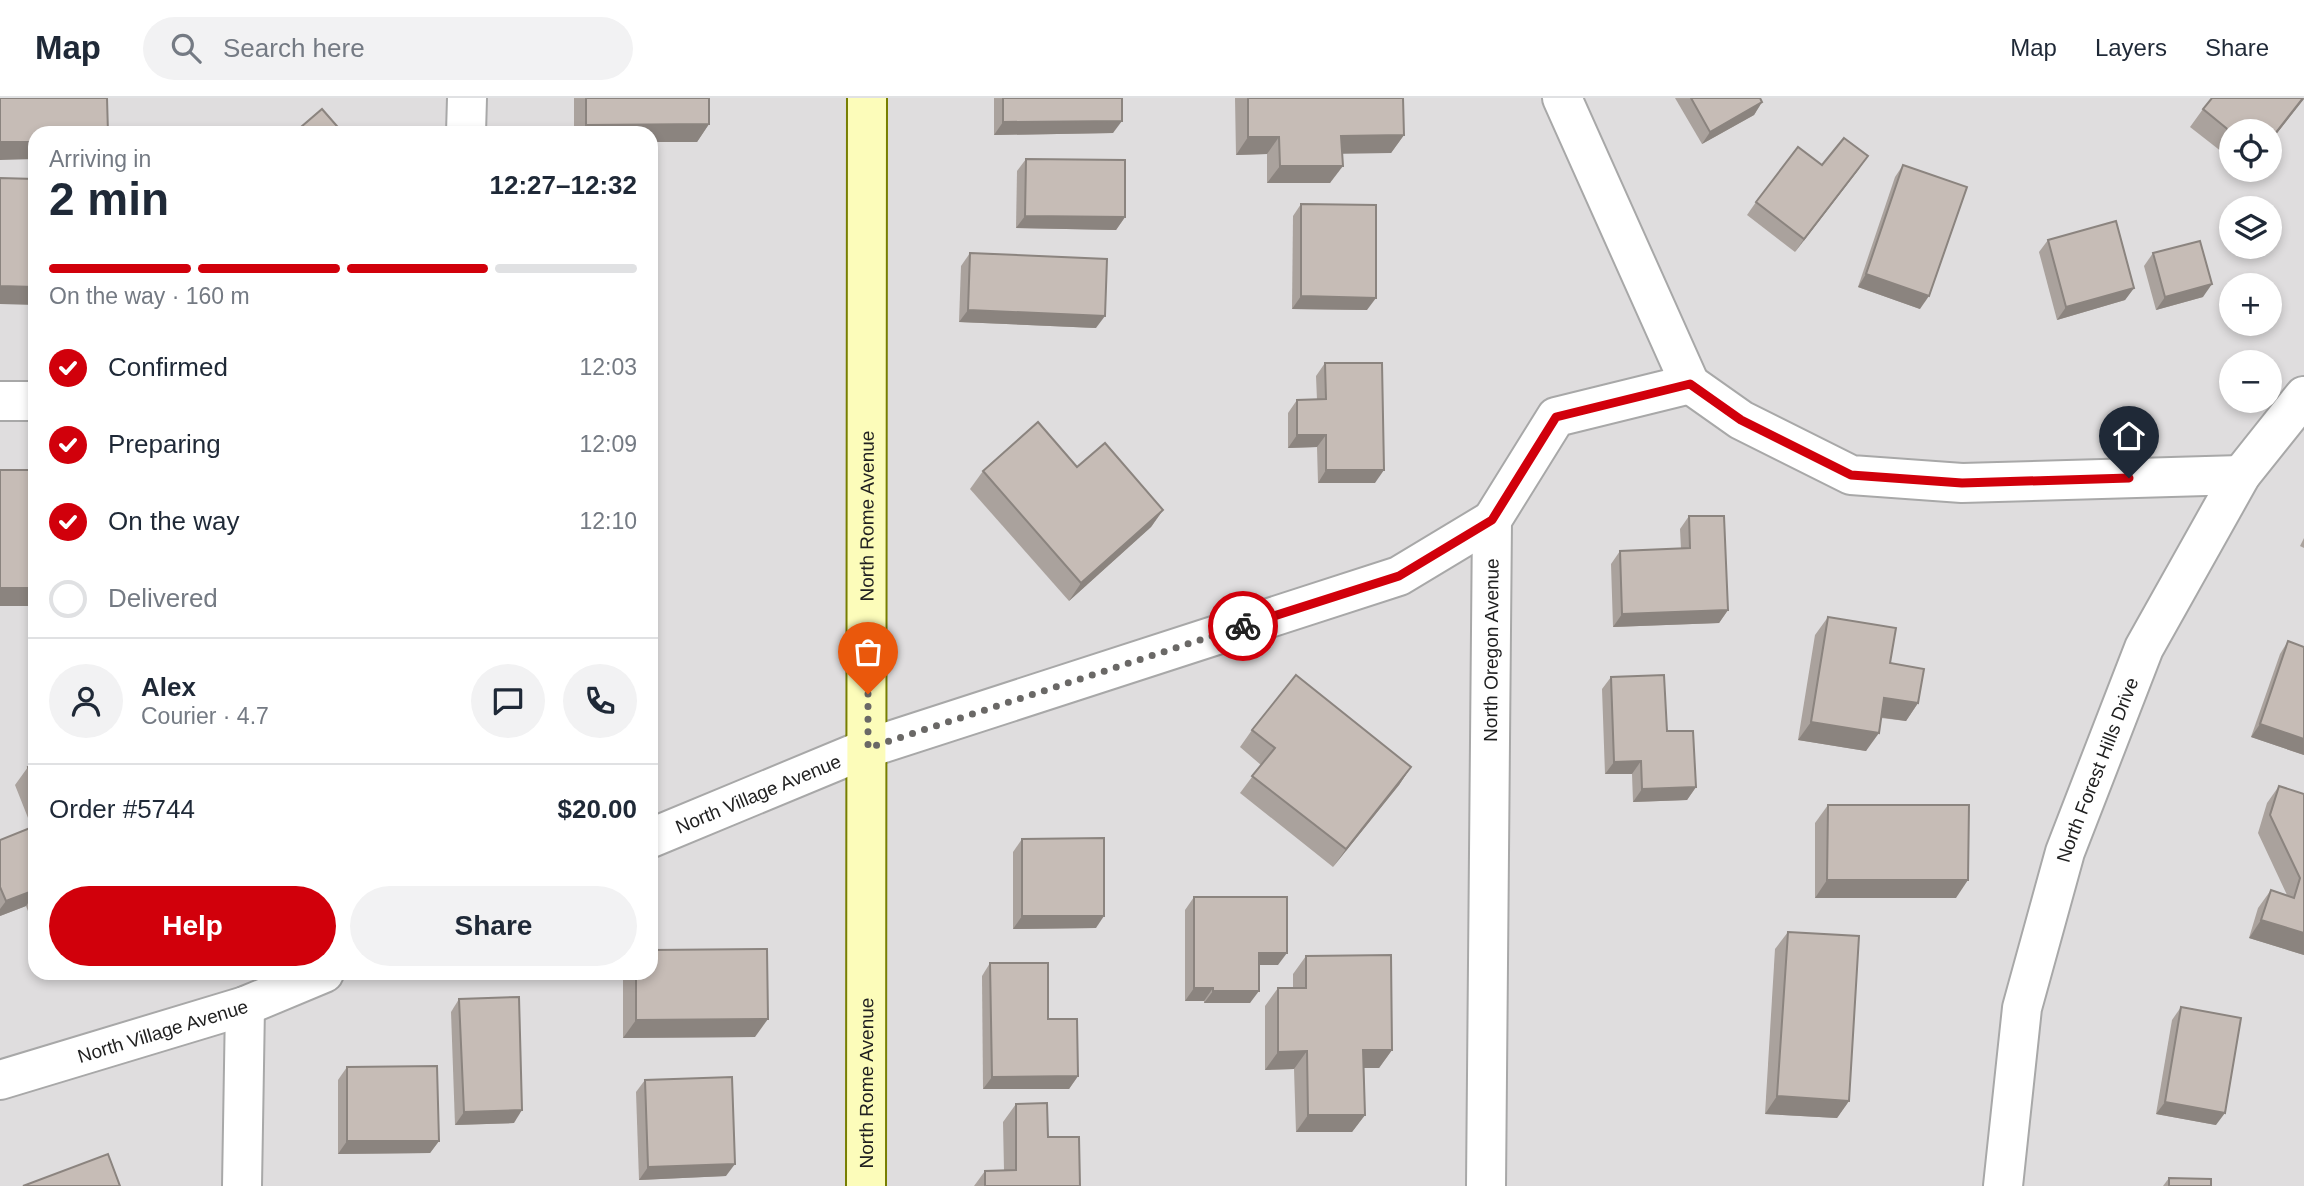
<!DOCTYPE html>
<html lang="en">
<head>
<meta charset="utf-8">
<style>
  body { margin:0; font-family:Arial,sans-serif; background:#f2f2f3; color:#1f2937; height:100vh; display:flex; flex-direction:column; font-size:26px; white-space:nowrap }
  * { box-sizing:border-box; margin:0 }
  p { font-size:23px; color:#747a83 }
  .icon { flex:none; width:38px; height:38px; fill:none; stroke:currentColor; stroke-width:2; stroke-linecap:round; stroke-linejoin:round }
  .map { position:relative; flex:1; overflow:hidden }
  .side { position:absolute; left:28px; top:28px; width:630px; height:854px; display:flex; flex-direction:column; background:#fff; border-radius:21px; box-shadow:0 4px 10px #0003 }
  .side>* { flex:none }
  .fabs { position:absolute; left:2219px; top:21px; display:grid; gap:14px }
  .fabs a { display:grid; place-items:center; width:63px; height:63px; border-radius:50%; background:#fff; box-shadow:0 4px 10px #0003; font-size:35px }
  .pin { position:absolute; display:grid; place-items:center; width:60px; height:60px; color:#fff; margin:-72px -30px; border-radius:50% 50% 50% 0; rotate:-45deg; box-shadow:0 0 7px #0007 }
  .pin .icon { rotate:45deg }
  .courier { position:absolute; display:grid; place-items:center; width:70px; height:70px; margin:-35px; border:5px solid #d1000b; border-radius:50%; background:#fff; color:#222; box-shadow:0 2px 9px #0007 }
  .overview em { font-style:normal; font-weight:700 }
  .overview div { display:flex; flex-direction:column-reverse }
  .overview { display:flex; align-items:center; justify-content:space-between; height:119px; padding:0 21px }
  h1 { font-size:46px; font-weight:700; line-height:52px }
  .bar { display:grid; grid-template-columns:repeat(4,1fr); gap:10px 7px; align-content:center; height:84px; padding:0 21px }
  .bar i { height:9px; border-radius:5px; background:#e0e1e3 }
  .bar .current { background:#d1000b }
  .bar p { grid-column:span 4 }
  .line { display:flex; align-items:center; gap:18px; padding:0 21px; border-top:2px solid #e0e1e3 }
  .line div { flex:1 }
  .round { display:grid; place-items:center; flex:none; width:74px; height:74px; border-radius:37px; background:#f2f2f3 }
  ol { padding:0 21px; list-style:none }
  li { display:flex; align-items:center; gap:21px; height:77px }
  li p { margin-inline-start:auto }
  li .icon { padding:7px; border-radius:50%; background:#d1000b; color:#fff; stroke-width:4 }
  li:last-child { color:#747a83 }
  li i { width:38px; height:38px; border:4px solid #e0e1e3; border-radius:50% }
  .action { display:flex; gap:14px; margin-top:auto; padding:14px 21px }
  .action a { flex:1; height:80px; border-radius:42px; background:#d1000b; color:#fff; font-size:28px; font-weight:700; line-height:80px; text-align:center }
  .action a+a { background:#f2f2f3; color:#1f2937 }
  header { display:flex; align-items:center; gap:42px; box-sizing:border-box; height:98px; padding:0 35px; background:#fff; border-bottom:2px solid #e0e1e3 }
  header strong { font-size:33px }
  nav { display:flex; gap:38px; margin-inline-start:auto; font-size:24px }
  .search { width:490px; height:63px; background:#f2f2f3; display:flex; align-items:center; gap:18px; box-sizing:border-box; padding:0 24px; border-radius:38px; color:#747a83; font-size:26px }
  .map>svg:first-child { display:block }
  .residential { fill:#dfddde; fill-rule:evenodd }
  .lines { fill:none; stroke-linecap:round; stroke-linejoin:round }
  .street-casing { stroke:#a8a8a8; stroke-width:42 }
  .secondary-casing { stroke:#777e01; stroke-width:42 }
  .street { stroke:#fff; stroke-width:38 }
  .secondary { stroke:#fcfcba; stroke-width:38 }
  .wall { fill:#aaa29d }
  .shaded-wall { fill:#8b847f }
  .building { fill:#c6bcb6; stroke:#8b847f; stroke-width:2 }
  .done { stroke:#6a6866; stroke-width:7; stroke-dasharray:0 12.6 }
  .route { stroke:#d1000b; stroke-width:9 }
  .labels { text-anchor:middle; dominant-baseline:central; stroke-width:6; stroke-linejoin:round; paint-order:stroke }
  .street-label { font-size:19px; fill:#212121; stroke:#fff }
</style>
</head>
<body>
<header>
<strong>Map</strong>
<div class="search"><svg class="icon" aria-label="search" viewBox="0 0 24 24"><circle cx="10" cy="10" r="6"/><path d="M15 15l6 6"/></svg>Search here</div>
<nav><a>Map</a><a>Layers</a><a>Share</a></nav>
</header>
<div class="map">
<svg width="2304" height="1088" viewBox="0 0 2304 1088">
  <rect width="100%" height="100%" fill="#f1ede7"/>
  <path class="residential" d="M 0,0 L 2304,0 L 2304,1088 L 0,1088 ZM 2231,33 L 2270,33 L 2270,72 L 2231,72 ZM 35,35 L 651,35 L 651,875 L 35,875 ZM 2231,110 L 2270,110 L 2270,149 L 2231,149 ZM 2231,187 L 2270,187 L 2270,226 L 2231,226 ZM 2231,264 L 2270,264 L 2270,303 L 2231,303 Z"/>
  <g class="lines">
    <defs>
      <g id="street">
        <path d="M 1562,0 L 1690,286"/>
        <path d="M 466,35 L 467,0"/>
        <path d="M 1690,286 L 1741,322 L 1851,377 L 1962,385 L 2241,377"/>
        <path d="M 0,303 L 35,303"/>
        <path id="s1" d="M 651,740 L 868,650 L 1399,478 L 1492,422"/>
        <path id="s2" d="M 0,982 L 245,908 L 324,875"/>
        <path d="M 242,1088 L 245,908"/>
        <path id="s3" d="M 1486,1088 L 1492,422 L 1556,319 L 1690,286"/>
        <path id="s4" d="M 2003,1088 L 2022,910 L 2065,754 L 2144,550 L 2241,377 L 2304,298"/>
      </g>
      <g id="secondary">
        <path id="s5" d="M 866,1088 L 867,0"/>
      </g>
    </defs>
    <use href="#street" class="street-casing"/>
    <use href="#secondary" class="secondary-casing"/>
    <use href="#street" class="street"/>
    <use href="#secondary" class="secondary"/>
  </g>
  <g class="wall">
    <path d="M 574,0 L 709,0 L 709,26 L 697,44 L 651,44 L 651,35 L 574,35 Z"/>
    <path d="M 994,0 L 1122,0 L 1113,35 L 994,37 Z"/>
    <path d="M 1235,0 L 1403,0 L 1404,37 L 1391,55 L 1342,55 L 1330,85 L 1267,85 L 1267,56 L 1236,57 Z"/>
    <path d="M 1675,0 L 1760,0 L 1762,4 L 1754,17 L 1702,46 Z"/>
    <path d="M 2304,0 L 2270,44 L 2231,33 L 2231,61 L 2190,29 L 2203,11 Z"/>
    <path d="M 1026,61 L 1125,119 L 1116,132 L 1016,130 L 1017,73 Z"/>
    <path d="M 1822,67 L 1859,71 L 1795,154 L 1747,117 L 1756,104 Z"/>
    <path d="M 1903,67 L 1920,211 L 1858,189 L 1895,79 Z"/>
    <path d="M 1301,106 L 1367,212 L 1292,211 L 1293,118 Z"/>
    <path d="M 2048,142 L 2134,190 L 2125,202 L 2057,222 L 2039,154 Z"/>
    <path d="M 970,155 L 1096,230 L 959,224 L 961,168 Z"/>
    <path d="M 2153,155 L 2203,199 L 2156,212 L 2144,168 Z"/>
    <path d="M 1325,265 L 1375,385 L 1318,385 L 1317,349 L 1288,350 L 1288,315 L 1297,302 L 1317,302 L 1316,278 Z"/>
    <path d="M 1077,369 L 1163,412 L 1151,429 L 1069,503 L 970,391 L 983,373 Z"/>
    <path d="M 1689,418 L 1728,512 L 1719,525 L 1613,529 L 1611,466 L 1620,453 L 1681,451 L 1680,431 Z"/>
    <path d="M 2304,440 L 2304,450 L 2300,448 Z"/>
    <path d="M 1828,519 L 1890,565 L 1918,605 L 1906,623 L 1881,620 L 1866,653 L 1798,642 L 1815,537 Z"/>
    <path d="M 2288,543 L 2304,549 L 2304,657 L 2251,639 L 2280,556 Z"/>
    <path d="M 1611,579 L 1667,633 L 1696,689 L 1687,702 L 1633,704 L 1632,676 L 1605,676 L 1602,591 Z"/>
    <path d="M 1252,632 L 1411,669 L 1399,687 L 1333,769 L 1240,695 L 1261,667 L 1240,649 Z"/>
    <path d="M 35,666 L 35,831 L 26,808 L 0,818 L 0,742 L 32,730 L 15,687 L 28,669 Z"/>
    <path d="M 2279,688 L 2304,696 L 2304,857 L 2249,840 L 2258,810 L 2271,792 L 2287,797 L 2258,735 L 2267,705 Z"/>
    <path d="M 1828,707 L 1956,800 L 1815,800 L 1815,725 Z"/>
    <path d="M 1022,741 L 1096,830 L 1013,831 L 1013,754 Z"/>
    <path d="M 1194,799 L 1278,867 L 1259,867 L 1250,905 L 1204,905 L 1204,903 L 1185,903 L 1185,812 Z"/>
    <path d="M 1788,834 L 1849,1003 L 1837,1020 L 1765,1016 L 1775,851 Z"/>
    <path d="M 1306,858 L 1392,952 L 1379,970 L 1364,970 L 1365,1017 L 1352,1034 L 1296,1034 L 1294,971 L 1265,972 L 1265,908 L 1278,890 L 1293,890 L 1293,876 Z"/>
    <path d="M 990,865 L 1048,921 L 1078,978 L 1069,991 L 983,991 L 982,878 Z"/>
    <path d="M 623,875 L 651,875 L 755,939 L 623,940 Z"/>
    <path d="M 459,901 L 514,1025 L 455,1027 L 451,914 Z"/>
    <path d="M 2181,909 L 2216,1027 L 2156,1016 L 2172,922 Z"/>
    <path d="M 347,969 L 439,1043 L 430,1055 L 338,1056 L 338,982 Z"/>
    <path d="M 645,982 L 726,1078 L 639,1082 L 636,994 Z"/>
    <path d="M 1016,1006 L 1048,1039 L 1080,1088 L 974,1088 L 985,1073 L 1004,1072 L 1003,1024 Z"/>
    <path d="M 2169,1080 L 2211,1088 L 2163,1088 Z"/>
  </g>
  <g class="shaded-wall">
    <path d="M 2303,0 L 2304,1 L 2270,44 L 2270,42 Z"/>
    <path d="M 1762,4 L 1754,17 L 1702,46 L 1710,34 Z"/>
    <path d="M 1122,23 L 1113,35 L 994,37 L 1003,24 Z"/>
    <path d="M 709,26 L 697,44 L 651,44 L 651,35 L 581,35 L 586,27 Z"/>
    <path d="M 1404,37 L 1391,55 L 1329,56 L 1341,38 Z"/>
    <path d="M 1248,39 L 1279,39 L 1267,56 L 1236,57 Z"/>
    <path d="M 0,44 L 35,44 L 35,61 L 0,62 Z"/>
    <path d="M 1868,58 L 1859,71 L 1795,154 L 1804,141 Z"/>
    <path d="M 1280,68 L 1343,68 L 1330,85 L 1267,85 Z"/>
    <path d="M 1025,118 L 1125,119 L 1116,132 L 1016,130 Z"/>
    <path d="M 1866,176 L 1929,198 L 1920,211 L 1858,189 Z"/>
    <path d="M 2212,186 L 2203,199 L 2156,212 L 2165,199 Z"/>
    <path d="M 0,188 L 35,189 L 35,207 L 0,206 Z"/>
    <path d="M 2134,190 L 2125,202 L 2057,222 L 2066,209 Z"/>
    <path d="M 1301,198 L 1376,200 L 1367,212 L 1292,211 Z"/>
    <path d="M 968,212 L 1105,218 L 1096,230 L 959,224 Z"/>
    <path d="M 1297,337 L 1326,337 L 1317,349 L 1288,350 Z"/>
    <path d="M 1326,372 L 1384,372 L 1375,385 L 1318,385 Z"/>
    <path d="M 1163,412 L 1151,429 L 1069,503 L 1081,485 Z"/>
    <rect x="0" y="490" width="35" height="18"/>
    <path d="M 1728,512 L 1719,525 L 1613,529 L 1622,516 Z"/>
    <path d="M 1884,600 L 1918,605 L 1906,623 L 1872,618 Z"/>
    <path d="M 1811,624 L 1879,635 L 1866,653 L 1798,642 Z"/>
    <path d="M 2260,626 L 2304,641 L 2304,657 L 2251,639 Z"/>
    <path d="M 1641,663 L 1632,676 L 1605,676 L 1614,664 Z"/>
    <path d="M 1411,669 L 1399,687 L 1333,769 L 1346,751 Z"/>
    <path d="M 1696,689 L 1687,702 L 1633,704 L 1642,691 Z"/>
    <path d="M 1827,782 L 1968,782 L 1956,800 L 1815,800 Z"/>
    <path d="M 35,792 L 35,795 L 26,808 L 0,818 L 0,811 L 6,803 Z"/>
    <path d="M 1022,818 L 1104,818 L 1096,830 L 1013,831 Z"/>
    <path d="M 2261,822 L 2304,835 L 2304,857 L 2249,840 Z"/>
    <path d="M 1259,855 L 1287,855 L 1278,867 L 1250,867 Z"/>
    <path d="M 1194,890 L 1213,890 L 1204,903 L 1185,903 Z"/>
    <path d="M 1213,893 L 1259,893 L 1250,905 L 1204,905 Z"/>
    <path d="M 768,921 L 755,939 L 623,940 L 636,922 Z"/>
    <path d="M 1363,952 L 1392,952 L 1379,970 L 1351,970 Z"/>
    <path d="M 1307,953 L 1294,971 L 1265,972 L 1278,954 Z"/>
    <path d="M 1078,978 L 1069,991 L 983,991 L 992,979 Z"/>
    <path d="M 1777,998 L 1849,1003 L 1837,1020 L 1765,1016 Z"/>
    <path d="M 2165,1004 L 2225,1015 L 2216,1027 L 2156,1016 Z"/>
    <path d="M 522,1012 L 514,1025 L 455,1027 L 464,1014 Z"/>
    <path d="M 1308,1017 L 1365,1017 L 1352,1034 L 1296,1034 Z"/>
    <path d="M 347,1043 L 439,1043 L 430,1055 L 338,1056 Z"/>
    <path d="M 735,1066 L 726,1078 L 639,1082 L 648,1069 Z"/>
  </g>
  <g class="building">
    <path d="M 0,0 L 107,0 L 108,35 L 35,35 L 35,44 L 0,44 Z"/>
    <path d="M 586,0 L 709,0 L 709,26 L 586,27 Z"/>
    <path d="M 1003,0 L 1122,0 L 1122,23 L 1003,24 Z"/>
    <path d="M 1248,0 L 1403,0 L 1404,37 L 1341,38 L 1343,68 L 1280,68 L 1279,39 L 1248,39 Z"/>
    <path d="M 1691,0 L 1760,0 L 1762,4 L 1710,34 Z"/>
    <path d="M 2212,0 L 2303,0 L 2270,42 L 2270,33 L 2231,34 L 2203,11 Z"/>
    <path d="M 322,11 L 343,35 L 294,35 Z"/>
    <path d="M 1844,40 L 1868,58 L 1804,141 L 1756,104 L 1798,49 L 1822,67 Z"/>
    <path d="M 1026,61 L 1125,62 L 1125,119 L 1025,118 Z"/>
    <path d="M 1903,67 L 1967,89 L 1929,198 L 1866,176 Z"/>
    <path d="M 0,80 L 35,81 L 35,189 L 0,188 Z"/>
    <path d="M 1301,106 L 1376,107 L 1376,200 L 1301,198 Z"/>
    <path d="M 2116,123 L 2134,190 L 2066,209 L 2048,142 Z"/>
    <path d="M 2200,143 L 2212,186 L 2165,199 L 2153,155 Z"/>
    <path d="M 970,155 L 1107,161 L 1105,218 L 968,212 Z"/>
    <path d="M 1325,265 L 1382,265 L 1384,372 L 1326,372 L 1326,337 L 1297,337 L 1297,302 L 1326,301 Z"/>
    <path d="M 1038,324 L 1077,369 L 1105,345 L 1163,412 L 1081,485 L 983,373 Z"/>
    <rect x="0" y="372" width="35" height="118"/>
    <path d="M 1689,418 L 1724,418 L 1728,512 L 1622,516 L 1620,453 L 1690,450 Z"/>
    <path d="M 1828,519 L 1896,530 L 1890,565 L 1924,571 L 1918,605 L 1884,600 L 1879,635 L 1811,624 Z"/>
    <path d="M 2288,543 L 2304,549 L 2304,641 L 2260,626 Z"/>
    <path d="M 1296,577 L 1411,669 L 1346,751 L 1252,678 L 1275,650 L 1252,632 Z"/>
    <path d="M 1664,577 L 1667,633 L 1693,633 L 1696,689 L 1642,691 L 1641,663 L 1614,664 L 1611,579 Z"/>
    <path d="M 35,666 L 35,688 L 28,669 Z"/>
    <path d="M 2279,688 L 2304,696 L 2304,835 L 2261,822 L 2271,792 L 2294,800 L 2300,780 L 2270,717 Z"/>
    <path d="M 1828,707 L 1969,707 L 1968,782 L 1827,782 Z"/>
    <path d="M 35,728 L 35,792 L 6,803 L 0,789 L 0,742 Z"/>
    <path d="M 1104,740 L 1104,818 L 1022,818 L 1022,741 Z"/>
    <path d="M 1194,799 L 1287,799 L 1287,855 L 1259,855 L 1259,893 L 1213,893 L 1213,890 L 1194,890 Z"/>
    <path d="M 1788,834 L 1859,838 L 1849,1003 L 1777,998 Z"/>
    <path d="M 767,851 L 768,921 L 636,922 L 636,875 L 651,875 L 651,852 Z"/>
    <path d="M 1391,857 L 1392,952 L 1363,952 L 1365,1017 L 1308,1017 L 1307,953 L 1278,954 L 1278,890 L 1306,890 L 1306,858 Z"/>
    <path d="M 990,865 L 1048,865 L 1048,921 L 1077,921 L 1078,978 L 992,979 Z"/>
    <path d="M 519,899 L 522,1012 L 464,1014 L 459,901 Z"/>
    <path d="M 2181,909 L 2241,920 L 2225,1015 L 2165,1004 Z"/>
    <path d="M 437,968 L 439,1043 L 347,1043 L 347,969 Z"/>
    <path d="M 732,979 L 735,1066 L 648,1069 L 645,982 Z"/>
    <path d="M 1047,1005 L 1048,1039 L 1079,1039 L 1080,1088 L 985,1088 L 985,1073 L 1016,1072 L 1016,1006 Z"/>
    <path d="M 108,1056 L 120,1088 L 23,1088 Z"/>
    <path d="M 2169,1080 L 2211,1081 L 2211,1088 L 2169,1088 Z"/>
  </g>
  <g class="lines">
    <path class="done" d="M 868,596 L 868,650 L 1243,528"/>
    <path class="route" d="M 1243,528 L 1399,478 L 1492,422 L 1556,319 L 1690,286 L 1741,322 L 1851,377 L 1962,385 L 2129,380"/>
  </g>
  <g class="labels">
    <g class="street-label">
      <text stroke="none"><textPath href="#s5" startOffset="670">North Rome Avenue</textPath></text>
      <text stroke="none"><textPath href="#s3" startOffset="536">North Oregon Avenue</textPath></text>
      <text stroke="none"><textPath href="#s4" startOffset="429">North Forest Hills Drive</textPath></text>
      <text stroke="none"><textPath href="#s1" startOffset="116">North Village Avenue</textPath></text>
      <text stroke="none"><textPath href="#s2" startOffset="170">North Village Avenue</textPath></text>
      <text stroke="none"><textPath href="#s5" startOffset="103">North Rome Avenue</textPath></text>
    </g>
  </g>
</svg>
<div class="fabs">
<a><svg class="icon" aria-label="locate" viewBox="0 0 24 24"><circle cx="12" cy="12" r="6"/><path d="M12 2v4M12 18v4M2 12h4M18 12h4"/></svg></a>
<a><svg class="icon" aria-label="layers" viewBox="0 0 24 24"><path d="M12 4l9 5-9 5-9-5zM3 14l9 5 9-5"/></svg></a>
<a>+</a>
<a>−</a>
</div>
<div class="pin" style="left:868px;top:596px;background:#ea580c"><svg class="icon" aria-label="bag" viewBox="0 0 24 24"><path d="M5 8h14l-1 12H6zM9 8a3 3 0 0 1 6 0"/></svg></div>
<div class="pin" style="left:2129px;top:380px;background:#1f2937"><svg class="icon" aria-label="home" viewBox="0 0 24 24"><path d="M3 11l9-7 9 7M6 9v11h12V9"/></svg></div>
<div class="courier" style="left:1243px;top:528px"><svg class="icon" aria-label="bike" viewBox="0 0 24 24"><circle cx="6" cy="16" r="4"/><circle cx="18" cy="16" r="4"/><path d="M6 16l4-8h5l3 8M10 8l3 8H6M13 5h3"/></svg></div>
<section class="side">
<div class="overview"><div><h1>2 min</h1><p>Arriving in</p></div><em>12:27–12:32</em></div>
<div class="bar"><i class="current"></i><i class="current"></i><i class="current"></i><i></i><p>On the way · 160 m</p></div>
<ol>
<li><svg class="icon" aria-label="check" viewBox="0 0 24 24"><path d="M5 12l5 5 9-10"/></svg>Confirmed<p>12:03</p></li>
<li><svg class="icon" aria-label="check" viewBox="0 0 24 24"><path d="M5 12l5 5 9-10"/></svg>Preparing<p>12:09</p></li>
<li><svg class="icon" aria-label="check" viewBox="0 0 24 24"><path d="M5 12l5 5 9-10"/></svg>On the way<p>12:10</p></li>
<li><i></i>Delivered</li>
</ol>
<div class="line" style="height:126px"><a class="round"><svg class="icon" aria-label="person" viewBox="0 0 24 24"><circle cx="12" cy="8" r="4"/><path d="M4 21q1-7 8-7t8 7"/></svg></a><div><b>Alex</b><p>Courier · 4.7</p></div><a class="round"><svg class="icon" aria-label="chat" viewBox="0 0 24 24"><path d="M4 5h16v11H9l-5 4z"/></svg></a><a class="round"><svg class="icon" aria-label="phone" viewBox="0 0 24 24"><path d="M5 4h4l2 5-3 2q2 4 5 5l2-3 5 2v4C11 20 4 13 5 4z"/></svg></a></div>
<div class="line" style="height:91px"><div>Order #5744</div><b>$20.00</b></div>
<div class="action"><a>Help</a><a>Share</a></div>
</section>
</div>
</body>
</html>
